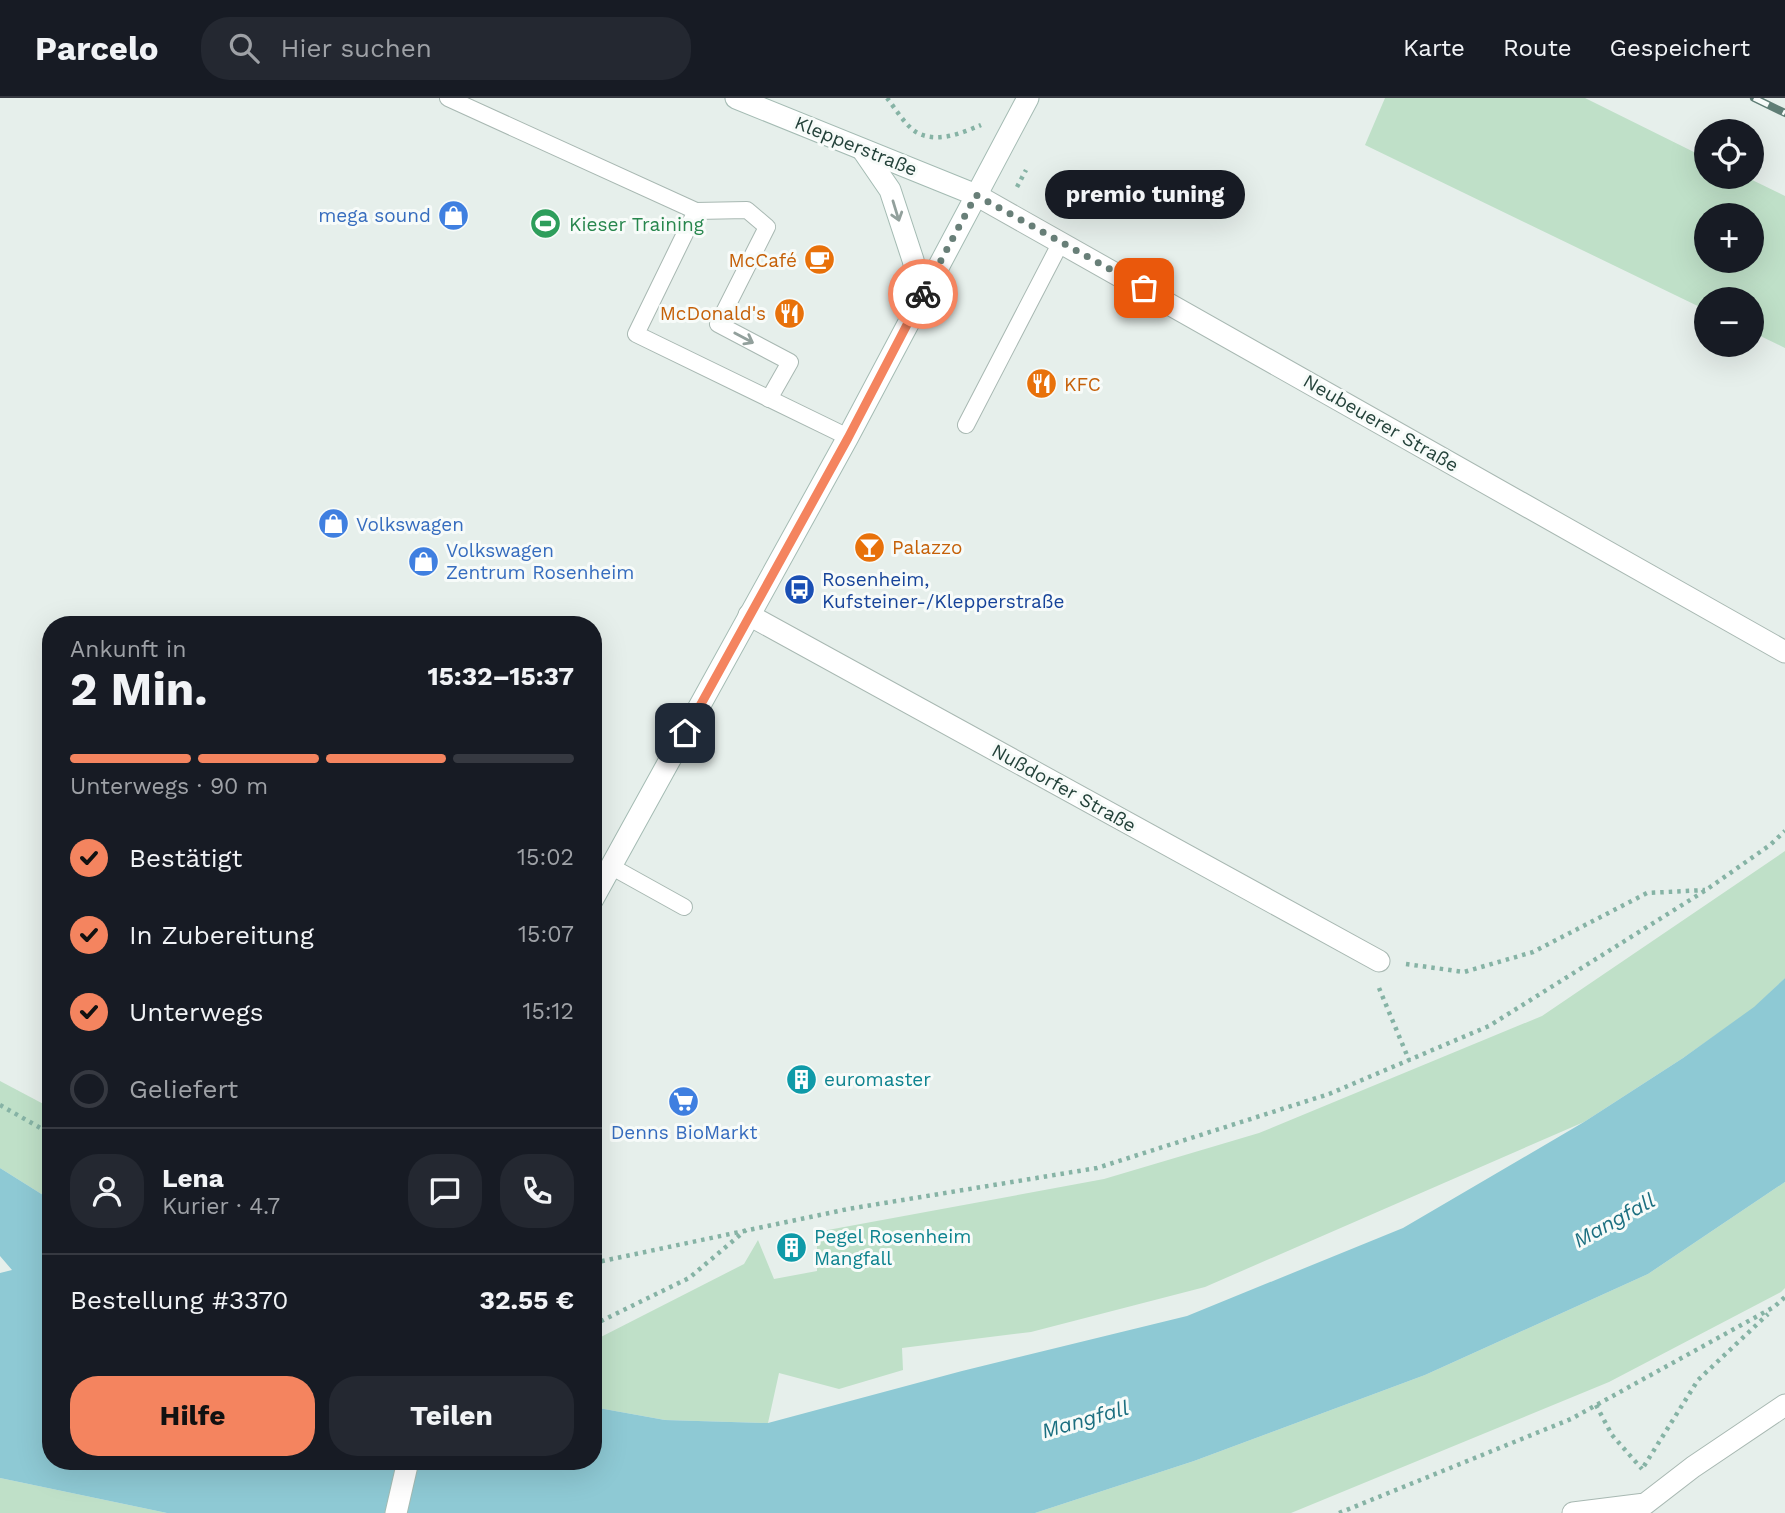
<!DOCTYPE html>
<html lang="de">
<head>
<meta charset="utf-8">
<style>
  body { margin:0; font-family:"Work Sans",sans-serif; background:#242831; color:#f1f3f6; height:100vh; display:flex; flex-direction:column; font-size:26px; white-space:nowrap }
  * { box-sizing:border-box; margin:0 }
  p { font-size:23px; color:#9ea1a6 }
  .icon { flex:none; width:38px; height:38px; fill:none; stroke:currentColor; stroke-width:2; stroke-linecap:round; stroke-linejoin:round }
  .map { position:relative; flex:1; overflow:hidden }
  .sheet { position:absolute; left:42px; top:518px; width:560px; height:854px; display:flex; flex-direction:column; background:#171b24; border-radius:28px; box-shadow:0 7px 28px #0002 }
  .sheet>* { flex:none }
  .buttons { position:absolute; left:1694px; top:21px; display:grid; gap:14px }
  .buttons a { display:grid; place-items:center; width:70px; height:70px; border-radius:50%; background:#171b24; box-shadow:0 7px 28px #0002; font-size:35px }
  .pin { position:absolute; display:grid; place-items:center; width:60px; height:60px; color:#fff; margin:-30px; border-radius:14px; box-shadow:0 4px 10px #0006 }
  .courier { position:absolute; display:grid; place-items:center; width:70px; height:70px; margin:-35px; border:5px solid #f4845f; border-radius:50%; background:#fff; color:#222; box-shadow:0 2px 9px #0007 }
  .bubble { position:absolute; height:49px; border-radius:24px; background:#171b24; box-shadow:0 7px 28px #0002; font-size:23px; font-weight:700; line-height:49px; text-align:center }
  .head em { font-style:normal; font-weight:700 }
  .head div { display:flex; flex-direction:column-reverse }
  .head { display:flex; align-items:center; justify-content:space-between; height:119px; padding:0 28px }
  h1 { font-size:46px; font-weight:700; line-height:52px }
  .bar { display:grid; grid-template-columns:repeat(4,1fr); gap:10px 7px; align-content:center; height:84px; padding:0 28px }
  .bar i { height:9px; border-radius:5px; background:#363941 }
  .bar .current { background:#f4845f }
  .bar p { grid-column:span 4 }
  .line { display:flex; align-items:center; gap:18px; padding:0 28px; border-top:2px solid #363941 }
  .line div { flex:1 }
  .round { display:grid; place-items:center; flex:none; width:74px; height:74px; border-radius:28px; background:#242831 }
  ol { padding:0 28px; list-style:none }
  li { display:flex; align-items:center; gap:21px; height:77px }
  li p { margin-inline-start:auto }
  li .icon { padding:7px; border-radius:50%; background:#f4845f; color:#111; stroke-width:4 }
  li:last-child { color:#9ea1a6 }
  li i { width:38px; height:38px; border:4px solid #363941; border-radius:50% }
  .button { display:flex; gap:14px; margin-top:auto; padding:14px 28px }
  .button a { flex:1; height:80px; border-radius:28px; background:#f4845f; color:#111; font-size:28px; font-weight:700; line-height:80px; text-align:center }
  .button a+a { background:#242831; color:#f1f3f6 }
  header { display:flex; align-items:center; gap:42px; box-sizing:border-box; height:98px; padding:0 35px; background:#171b24; border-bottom:2px solid #363941 }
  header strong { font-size:33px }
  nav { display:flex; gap:38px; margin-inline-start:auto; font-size:24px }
  .search { width:490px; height:63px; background:#242831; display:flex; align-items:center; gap:18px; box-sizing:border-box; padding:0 24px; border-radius:28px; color:#9ea1a6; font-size:26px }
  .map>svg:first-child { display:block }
  .green { fill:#bfe0c8; fill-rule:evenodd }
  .water { fill:#8ec9d4 }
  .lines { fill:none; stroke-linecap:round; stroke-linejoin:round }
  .lane-casing { stroke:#a8b8b2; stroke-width:18 }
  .street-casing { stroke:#a8b8b2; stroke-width:23 }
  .secondary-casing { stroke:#a4bbb3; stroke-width:23 }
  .path { stroke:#86b3a5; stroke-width:4.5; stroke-dasharray:3.5 5; stroke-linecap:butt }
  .lane { stroke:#fff; stroke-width:16 }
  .street { stroke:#fff; stroke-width:21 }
  .secondary { stroke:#fff; stroke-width:21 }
  .rail-casing { stroke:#5f7d75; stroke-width:8 }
  .rail { stroke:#f7fbf9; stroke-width:5; stroke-dasharray:16; stroke-linecap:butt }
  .oneway { stroke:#92a09c }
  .done { stroke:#687f78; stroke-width:7; stroke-dasharray:0 12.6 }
  .route { stroke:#f4845f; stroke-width:9 }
  .labels { text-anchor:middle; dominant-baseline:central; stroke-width:6; stroke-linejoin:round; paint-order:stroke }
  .street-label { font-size:19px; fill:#24423a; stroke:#f7fbf9 }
  .shop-label { font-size:19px; fill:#366cbe; stroke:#f7fbf9; text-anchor:start }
  .leisure-label { font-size:19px; fill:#27864d; stroke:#f7fbf9; text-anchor:start }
  .food-label { font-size:19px; fill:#c56008; stroke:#f7fbf9; text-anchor:end }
  .transit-label { font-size:19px; fill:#164399; stroke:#f7fbf9; text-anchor:start }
  .culture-label { font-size:19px; fill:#0d838f; stroke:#f7fbf9; text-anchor:start }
  .water-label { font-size:21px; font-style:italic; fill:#1c6f80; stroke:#f7fbf9 }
</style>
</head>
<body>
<header>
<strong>Parcelo</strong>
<div class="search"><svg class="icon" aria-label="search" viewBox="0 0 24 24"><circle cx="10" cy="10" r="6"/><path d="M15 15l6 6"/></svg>Hier suchen</div>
<nav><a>Karte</a><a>Route</a><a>Gespeichert</a></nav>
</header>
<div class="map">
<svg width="1785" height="1415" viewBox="0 0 1785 1415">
  <rect width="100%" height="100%" fill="#e6efeb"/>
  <g class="green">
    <path d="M 1385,0 L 1585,0 L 1706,60 L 1706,79 L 1746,79 L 1785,98 L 1785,250 L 1752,234 L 1752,201 L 1706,201 L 1706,212 L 1365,47 ZM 1752,117 L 1752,163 L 1706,163 L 1706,117 Z"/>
    <path d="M 1785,753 L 1785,880 L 1754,910 L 1683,960 L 1584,1024 L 1205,1189 L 1031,1234 L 902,1250 L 903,1272 L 839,1291 L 779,1275 L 768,1325 L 665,1322 L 593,1309 L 593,1243 L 744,1166 L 758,1142 L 774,1181 L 817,1173 L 817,1134 L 1104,1081 L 1259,1035 L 1542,918 Z"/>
    <path d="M 0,983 L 51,1010 L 51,1102 L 0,1070 Z"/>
    <path d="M 1785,1084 L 1785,1190 L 1781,1194 L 1609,1284 L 1291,1415 L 1035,1415 L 1194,1363 L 1425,1277 L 1648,1176 Z"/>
    <path d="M 0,1380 L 167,1415 L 0,1415 Z"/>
  </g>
  <path class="water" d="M 1785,880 L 1785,1084 L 1648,1176 L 1425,1277 L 1194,1363 L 1035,1415 L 167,1415 L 0,1380 L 0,1175 L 12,1172 L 0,1158 L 0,1070 L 51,1102 L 51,1363 L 593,1363 L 593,1309 L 665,1322 L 768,1325 L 962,1273 L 1187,1218 L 1403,1130 L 1584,1024 L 1683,960 L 1754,909 Z"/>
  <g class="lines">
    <defs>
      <g id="lane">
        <path d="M 448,0 L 696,113 L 636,236 L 848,339"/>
        <path d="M 696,113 L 747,112 L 767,129 L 718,226 L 790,264 L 769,301"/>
        <path d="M 966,327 L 1061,144"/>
        <path d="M 612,769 L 684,809"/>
      </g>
      <g id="street">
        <path d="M 976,97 L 1785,554"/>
        <path d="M 749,517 L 1379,863"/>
        <path d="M 1573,1415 L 1645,1406 L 1693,1369 L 1785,1307"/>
      </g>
      <g id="secondary">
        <path d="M 736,0 L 976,97"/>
        <path d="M 864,54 L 890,92 L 913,162 L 922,198"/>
        <path d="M 593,801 L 848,339 L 1028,0"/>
        <path d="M 396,1415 L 408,1363"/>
      </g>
    </defs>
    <use href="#lane" class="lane-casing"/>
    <use href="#street" class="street-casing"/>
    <use href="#secondary" class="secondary-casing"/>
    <g class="path">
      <path d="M 887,0 C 895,10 905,27 916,34 C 936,46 962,35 981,27"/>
      <path d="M 1017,89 L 1026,72"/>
      <path d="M 1406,866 L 1464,874 L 1533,854 L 1647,795 L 1705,792"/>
      <path d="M 1379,890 L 1409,962"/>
      <path d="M 0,1007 L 51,1036"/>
      <path d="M 593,1165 L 848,1111 L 1097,1070 L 1329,996 L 1489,928 L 1706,792 L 1770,747 L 1785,733"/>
      <path d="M 593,1227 L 689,1180 L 746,1132"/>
      <path d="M 1596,1307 L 1612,1337 L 1642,1371"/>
      <path d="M 1644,1368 L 1698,1282 L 1768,1216"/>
      <path d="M 1339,1415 L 1571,1321 L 1774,1209 L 1785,1199"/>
    </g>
    <use href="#lane" class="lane"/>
    <use href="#street" class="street"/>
    <use href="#secondary" class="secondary"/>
    <defs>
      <path id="rail" d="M 1754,0 L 1785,15"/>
    </defs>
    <use href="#rail" class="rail-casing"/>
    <use href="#rail" class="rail"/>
  </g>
  <defs><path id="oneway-shaft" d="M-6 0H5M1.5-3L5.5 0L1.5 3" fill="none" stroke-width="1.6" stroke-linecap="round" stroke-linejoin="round" transform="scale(1.75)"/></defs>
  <g class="oneway">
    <use href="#oneway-shaft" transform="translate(896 113) rotate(73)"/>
    <use href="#oneway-shaft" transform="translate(744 240) rotate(28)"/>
  </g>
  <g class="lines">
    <path class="done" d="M 923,196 L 976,97 L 1144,190"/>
    <path class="route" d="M 685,635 L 848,340 L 923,196"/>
  </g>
  <defs>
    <symbol id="shop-disc" viewBox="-11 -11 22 22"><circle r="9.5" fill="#3f7fe0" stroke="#f7fbf9"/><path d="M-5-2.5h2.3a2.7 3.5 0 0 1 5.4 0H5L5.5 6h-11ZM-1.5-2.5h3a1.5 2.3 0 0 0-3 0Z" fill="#fff"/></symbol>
    <symbol id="stadium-disc" viewBox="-11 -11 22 22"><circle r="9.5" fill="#2e9e5b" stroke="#f7fbf9"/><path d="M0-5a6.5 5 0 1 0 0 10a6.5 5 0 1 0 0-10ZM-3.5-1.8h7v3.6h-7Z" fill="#fff"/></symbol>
    <symbol id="cafe-disc" viewBox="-11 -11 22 22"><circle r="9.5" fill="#e8710a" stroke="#f7fbf9"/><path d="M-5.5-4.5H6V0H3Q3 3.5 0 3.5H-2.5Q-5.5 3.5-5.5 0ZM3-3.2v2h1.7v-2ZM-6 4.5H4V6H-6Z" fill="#fff"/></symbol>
    <symbol id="restaurant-disc" viewBox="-11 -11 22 22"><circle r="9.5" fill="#e8710a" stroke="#f7fbf9"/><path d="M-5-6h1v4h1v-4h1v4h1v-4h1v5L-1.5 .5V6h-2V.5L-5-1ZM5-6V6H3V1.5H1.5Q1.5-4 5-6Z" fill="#fff"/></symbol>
    <symbol id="bar-disc" viewBox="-11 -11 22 22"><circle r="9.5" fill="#e8710a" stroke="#f7fbf9"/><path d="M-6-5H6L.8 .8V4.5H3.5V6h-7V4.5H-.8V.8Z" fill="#fff"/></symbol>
    <symbol id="bus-disc" viewBox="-11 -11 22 22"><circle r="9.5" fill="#1a4fb4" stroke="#f7fbf9"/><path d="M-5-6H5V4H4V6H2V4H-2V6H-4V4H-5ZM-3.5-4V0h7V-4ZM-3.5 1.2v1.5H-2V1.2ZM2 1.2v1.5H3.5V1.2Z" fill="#fff"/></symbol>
    <symbol id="building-disc" viewBox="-11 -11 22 22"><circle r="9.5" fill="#0f9aa8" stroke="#f7fbf9"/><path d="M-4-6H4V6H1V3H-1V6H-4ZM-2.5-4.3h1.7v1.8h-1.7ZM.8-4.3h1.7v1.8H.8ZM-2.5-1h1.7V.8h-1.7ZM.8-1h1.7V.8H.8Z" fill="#fff"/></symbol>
    <symbol id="supermarket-disc" viewBox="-11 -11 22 22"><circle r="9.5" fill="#3f7fe0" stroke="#f7fbf9"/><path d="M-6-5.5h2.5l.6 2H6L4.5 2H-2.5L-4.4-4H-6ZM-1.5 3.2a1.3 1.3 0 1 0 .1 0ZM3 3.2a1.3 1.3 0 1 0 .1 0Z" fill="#fff"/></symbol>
  </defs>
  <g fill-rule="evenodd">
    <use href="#shop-disc" x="436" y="100" width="35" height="35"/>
    <use href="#stadium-disc" x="528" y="108" width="35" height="35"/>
    <use href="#cafe-disc" x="802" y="144" width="35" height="35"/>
    <use href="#restaurant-disc" x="772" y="198" width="35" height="35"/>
    <use href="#restaurant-disc" x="1024" y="268" width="35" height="35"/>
    <use href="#shop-disc" x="316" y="408" width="35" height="35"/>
    <use href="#bar-disc" x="852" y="432" width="35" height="35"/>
    <use href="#shop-disc" x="406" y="446" width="35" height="35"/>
    <use href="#bus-disc" x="782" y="474" width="35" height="35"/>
    <use href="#building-disc" x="784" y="964" width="35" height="35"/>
    <use href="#supermarket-disc" x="666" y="986" width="35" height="35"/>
    <use href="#building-disc" x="774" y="1132" width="35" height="35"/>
  </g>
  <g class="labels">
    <g class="street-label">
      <text transform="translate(856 48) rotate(22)">Klepperstraße</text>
      <text transform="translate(1381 325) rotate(30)">Neubeuerer Straße</text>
      <text transform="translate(1064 690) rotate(29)">Nußdorfer Straße</text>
    </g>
    <g class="shop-label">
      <text x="431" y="117" text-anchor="end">mega sound</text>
      <text x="356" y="426">Volkswagen</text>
      <text x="446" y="452">Volkswagen<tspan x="446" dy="22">Zentrum Rosenheim</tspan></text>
      <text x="684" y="1034" text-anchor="middle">Denns BioMarkt</text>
    </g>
    <g class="leisure-label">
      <text x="569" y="126">Kieser Training</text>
    </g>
    <g class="food-label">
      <text x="797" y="162">McCafé</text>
      <text x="766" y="215">McDonald's</text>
      <text x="1064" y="286" text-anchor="start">KFC</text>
      <text x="892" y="449" text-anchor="start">Palazzo</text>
    </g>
    <g class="transit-label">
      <text x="822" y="481">Rosenheim,<tspan x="822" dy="22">Kufsteiner-/Klepperstraße</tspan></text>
    </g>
    <g class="culture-label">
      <text x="824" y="981">euromaster</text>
      <text x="814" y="1138">Pegel Rosenheim<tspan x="814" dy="22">Mangfall</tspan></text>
    </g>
    <g class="water-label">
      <text transform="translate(1614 1122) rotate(-29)">Mangfall</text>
      <text transform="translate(1085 1321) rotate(-16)">Mangfall</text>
    </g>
  </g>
</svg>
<div class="buttons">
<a><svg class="icon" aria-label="locate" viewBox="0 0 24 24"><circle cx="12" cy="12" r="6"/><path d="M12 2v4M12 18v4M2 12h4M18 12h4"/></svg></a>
<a>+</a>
<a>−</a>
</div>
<div class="pin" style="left:1144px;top:190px;background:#ea580c"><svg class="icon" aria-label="bag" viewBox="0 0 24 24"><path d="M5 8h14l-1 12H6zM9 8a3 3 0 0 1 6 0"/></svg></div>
<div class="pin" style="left:685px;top:635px;background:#1f2937"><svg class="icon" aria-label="home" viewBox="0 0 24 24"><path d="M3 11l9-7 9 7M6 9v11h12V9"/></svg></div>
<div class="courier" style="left:923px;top:196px"><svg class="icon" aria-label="bike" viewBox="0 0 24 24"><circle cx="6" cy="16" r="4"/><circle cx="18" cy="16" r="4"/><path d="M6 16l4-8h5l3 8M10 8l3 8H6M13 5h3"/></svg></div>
<div class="bubble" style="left:1045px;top:72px;width:200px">premio tuning</div>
<section class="sheet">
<div class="head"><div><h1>2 Min.</h1><p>Ankunft in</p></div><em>15:32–15:37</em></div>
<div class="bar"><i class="current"></i><i class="current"></i><i class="current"></i><i></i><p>Unterwegs · 90 m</p></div>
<ol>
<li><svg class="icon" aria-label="check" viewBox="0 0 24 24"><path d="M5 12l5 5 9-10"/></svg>Bestätigt<p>15:02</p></li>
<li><svg class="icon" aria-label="check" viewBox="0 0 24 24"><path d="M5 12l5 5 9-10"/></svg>In Zubereitung<p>15:07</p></li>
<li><svg class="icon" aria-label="check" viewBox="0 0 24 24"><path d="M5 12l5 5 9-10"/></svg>Unterwegs<p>15:12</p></li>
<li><i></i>Geliefert</li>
</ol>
<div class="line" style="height:126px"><a class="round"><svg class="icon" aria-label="person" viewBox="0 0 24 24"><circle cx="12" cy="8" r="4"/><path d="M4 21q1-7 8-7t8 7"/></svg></a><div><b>Lena</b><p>Kurier · 4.7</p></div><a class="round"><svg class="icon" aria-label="chat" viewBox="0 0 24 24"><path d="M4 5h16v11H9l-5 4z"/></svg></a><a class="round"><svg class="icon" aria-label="phone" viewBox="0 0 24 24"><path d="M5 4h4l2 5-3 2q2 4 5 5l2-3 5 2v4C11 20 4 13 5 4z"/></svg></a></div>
<div class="line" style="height:91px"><div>Bestellung #3370</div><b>32.55 €</b></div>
<div class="button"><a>Hilfe</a><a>Teilen</a></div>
</section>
</div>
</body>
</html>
